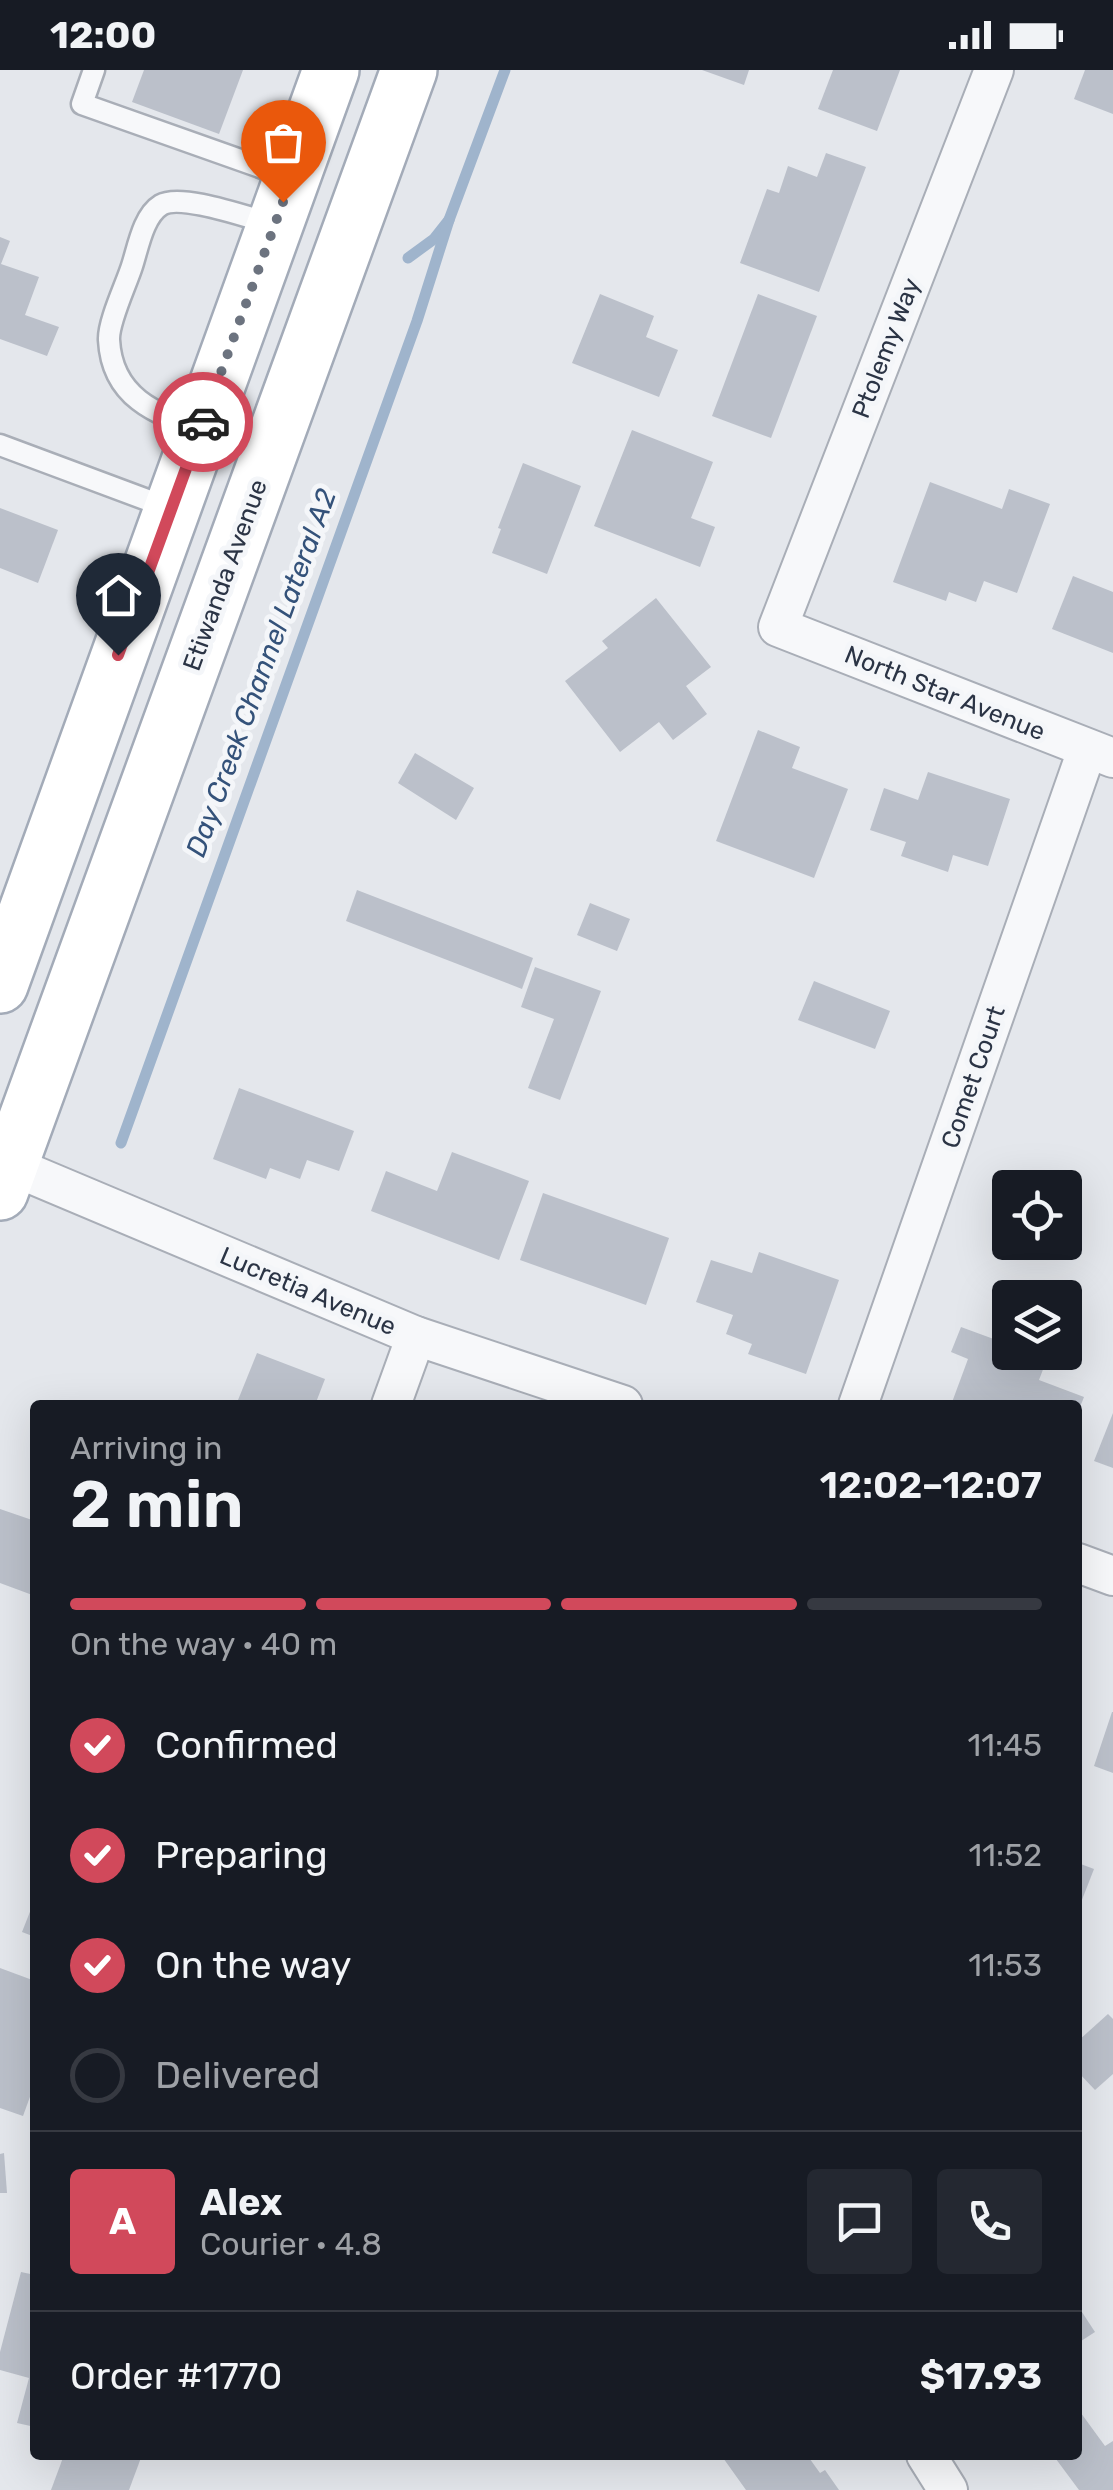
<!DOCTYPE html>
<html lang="en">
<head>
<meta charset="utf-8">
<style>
  body { margin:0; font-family:Rubik,sans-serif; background:#242831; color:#f1f3f6; height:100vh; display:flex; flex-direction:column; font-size:38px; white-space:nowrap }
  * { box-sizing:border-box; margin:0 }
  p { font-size:32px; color:#9ea1a6 }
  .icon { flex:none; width:55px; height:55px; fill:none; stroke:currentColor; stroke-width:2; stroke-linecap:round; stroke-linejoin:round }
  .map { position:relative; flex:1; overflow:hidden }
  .details { position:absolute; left:30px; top:1330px; width:1052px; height:1060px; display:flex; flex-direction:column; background:#171b24; border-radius:10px; box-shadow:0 10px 40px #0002 }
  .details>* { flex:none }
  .fabs { position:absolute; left:992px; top:1100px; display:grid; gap:20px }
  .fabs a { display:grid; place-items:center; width:90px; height:90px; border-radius:10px; background:#171b24; box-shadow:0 10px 40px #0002; font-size:50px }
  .pin { position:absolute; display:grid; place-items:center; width:85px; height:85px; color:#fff; margin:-102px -42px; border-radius:50% 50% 50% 0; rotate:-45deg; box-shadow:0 0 10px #0007 }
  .pin .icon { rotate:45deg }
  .courier { position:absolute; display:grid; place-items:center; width:100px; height:100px; margin:-50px; border:8px solid #d1495b; border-radius:50%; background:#fff; color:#222; box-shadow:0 2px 12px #0007 }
  .overview em { font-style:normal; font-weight:600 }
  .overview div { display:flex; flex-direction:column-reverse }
  .overview { display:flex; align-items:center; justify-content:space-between; height:170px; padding:0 40px }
  h1 { font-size:65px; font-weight:600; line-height:75px }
  .bar { display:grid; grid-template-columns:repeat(4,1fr); gap:15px 10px; align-content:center; height:120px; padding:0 40px }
  .bar i { height:12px; border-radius:8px; background:#363941 }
  .bar .on { background:#d1495b }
  .bar p { grid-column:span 4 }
  .line { display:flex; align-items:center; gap:25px; padding:0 40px; border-top:2px solid #363941 }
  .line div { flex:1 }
  .round { display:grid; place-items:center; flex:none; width:105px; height:105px; border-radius:10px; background:#242831 }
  ol { padding:0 40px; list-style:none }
  li { display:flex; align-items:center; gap:30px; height:110px }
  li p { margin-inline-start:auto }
  li .icon { padding:10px; border-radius:50%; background:#d1495b; color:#fff; stroke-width:4 }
  li:last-child { color:#9ea1a6 }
  li i { width:55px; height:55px; border:5px solid #363941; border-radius:50% }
  .status { display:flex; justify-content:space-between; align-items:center; height:70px; padding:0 50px; background:#171b24; direction:ltr }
  .status svg { height:28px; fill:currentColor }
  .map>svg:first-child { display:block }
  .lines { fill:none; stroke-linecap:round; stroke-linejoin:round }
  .stream { stroke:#9fb4cc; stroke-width:11 }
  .building { fill:#bbc0ca }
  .service-casing { stroke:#a9aeb7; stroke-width:25 }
  .minor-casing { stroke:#a9aeb7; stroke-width:42 }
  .primary-casing { stroke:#a3abb8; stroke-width:60 }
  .service { stroke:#f7f8fa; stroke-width:20 }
  .minor { stroke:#f7f8fa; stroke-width:38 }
  .primary { stroke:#fff; stroke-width:55 }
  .done { stroke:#6c737f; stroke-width:10; stroke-dasharray:0 18 }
  .route { stroke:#d1495b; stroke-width:12 }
  .labels { text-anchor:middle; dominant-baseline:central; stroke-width:10; stroke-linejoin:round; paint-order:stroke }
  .street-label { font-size:25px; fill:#2b3445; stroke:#f4f6f9 }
  .water-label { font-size:28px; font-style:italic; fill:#34527a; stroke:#f4f6f9 }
</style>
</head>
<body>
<div class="status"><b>12:00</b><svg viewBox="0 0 49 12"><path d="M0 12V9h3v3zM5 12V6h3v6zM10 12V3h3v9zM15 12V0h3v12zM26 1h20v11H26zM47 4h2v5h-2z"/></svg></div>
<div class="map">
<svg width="1113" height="2420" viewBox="0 0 1113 2420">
  <rect width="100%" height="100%" fill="#e4e7ec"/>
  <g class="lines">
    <g class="stream">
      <path d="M 408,188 L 434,169 L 449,150 L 505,0"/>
      <path d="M 121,1073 L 417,251 L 449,150"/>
    </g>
  </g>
  <g class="building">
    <path d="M 144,0 L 243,0 L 219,64 L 132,32 Z"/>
    <path d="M 702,0 L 749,0 L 744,15 Z"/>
    <path d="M 833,0 L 900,0 L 877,61 L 818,39 Z"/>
    <path d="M 1085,0 L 1113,0 L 1113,44 L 1074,29 Z"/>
    <path d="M 826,83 L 866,97 L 819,222 L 740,193 L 767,119 L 779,123 L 788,96 L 817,107 Z"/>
    <path d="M 0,167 L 10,171 L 1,194 L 39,207 L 25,245 L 59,257 L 47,286 L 0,269 Z"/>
    <path d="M 600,224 L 654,246 L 646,267 L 678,280 L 659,327 L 572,293 Z"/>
    <path d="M 758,224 L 817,246 L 771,368 L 712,346 Z"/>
    <path d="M 632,360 L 713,392 L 691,448 L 715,457 L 700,497 L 594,456 Z"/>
    <path d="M 523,393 L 581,416 L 547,504 L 492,483 L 501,459 L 498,458 Z"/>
    <path d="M 930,412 L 1002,439 L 1009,419 L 1050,434 L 1017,523 L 984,511 L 976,532 L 949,522 L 946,531 L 893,512 Z"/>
    <path d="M 0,438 L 58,460 L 38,513 L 0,498 Z"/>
    <path d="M 1073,506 L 1113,522 L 1113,583 L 1052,559 Z"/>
    <path d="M 656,528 L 711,597 L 686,616 L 707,644 L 673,670 L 659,652 L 620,682 L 565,611 L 608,578 L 602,571 Z"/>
    <path d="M 758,660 L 800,677 L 792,698 L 848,719 L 814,808 L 716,771 Z"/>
    <path d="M 415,683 L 474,718 L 456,750 L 398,713 Z"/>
    <path d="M 928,702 L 1010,729 L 988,796 L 953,785 L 948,802 L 901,786 L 906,772 L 870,760 L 884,718 L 918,730 Z"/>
    <path d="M 357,820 L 533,888 L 522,919 L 346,851 Z"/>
    <path d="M 590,833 L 630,849 L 617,881 L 577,865 Z"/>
    <path d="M 535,897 L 601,921 L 560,1030 L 528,1018 L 554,949 L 521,937 Z"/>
    <path d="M 814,911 L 890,941 L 875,979 L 798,950 Z"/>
    <path d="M 239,1018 L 354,1061 L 339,1101 L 307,1090 L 300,1109 L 270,1098 L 266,1109 L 213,1089 Z"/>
    <path d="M 452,1082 L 529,1111 L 499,1190 L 371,1141 L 386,1101 L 437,1121 Z"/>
    <path d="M 543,1123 L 669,1168 L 646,1235 L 520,1190 Z"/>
    <path d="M 759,1182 L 839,1210 L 806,1304 L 748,1284 L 752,1274 L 726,1264 L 733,1245 L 696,1232 L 711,1190 L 752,1203 Z"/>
    <path d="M 961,1257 L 1010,1275 L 1010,1282 L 1029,1282 L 1047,1289 L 1039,1310 L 1084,1327 L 1078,1342 L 1078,1335 L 951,1335 L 968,1289 L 951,1282 Z"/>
    <path d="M 257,1283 L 325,1309 L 315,1335 L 236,1335 Z"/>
    <path d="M 1113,1343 L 1113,1398 L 1094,1391 Z"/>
    <path d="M 0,1439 L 35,1451 L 35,1526 L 0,1513 Z"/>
    <path d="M 1112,1642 L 1113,1642 L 1113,1703 L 1094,1696 Z"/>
    <path d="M 1078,1793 L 1094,1799 L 1078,1840 Z"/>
    <path d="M 35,1829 L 35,1867 L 22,1862 Z"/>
    <path d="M 0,1898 L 35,1911 L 35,2013 L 23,2046 L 0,2038 Z"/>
    <path d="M 1108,1944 L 1113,1949 L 1113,2004 L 1095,2020 L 1078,2002 L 1078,1971 Z"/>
    <path d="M 4,2083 L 7,2123 L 0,2123 L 0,2084 Z"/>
    <path d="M 21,2202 L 35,2205 L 35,2357 L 17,2353 L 29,2308 L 0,2300 L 0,2282 Z"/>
    <path d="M 1078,2236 L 1095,2262 L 1078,2273 Z"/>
    <path d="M 1078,2339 L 1105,2376 L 1113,2371 L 1113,2420 L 1079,2420 L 1053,2385 L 1078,2385 Z"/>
    <path d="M 64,2385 L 142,2385 L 129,2420 L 51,2420 Z"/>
    <path d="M 721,2385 L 807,2385 L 820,2403 L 825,2400 L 839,2420 L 746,2420 Z"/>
  </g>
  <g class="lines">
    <defs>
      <g id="service">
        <path d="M 94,0 L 82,34 L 291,108"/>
        <path d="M 201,359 C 155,344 112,327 109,270 C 108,252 126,215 132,196 C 138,178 143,146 161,135 C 181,123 249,148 273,154"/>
        <path d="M 0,375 L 169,438"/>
      </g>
      <g id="minor">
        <path d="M 994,0 L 778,557 L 1113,688"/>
        <path d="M 0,1091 L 416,1266 L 623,1335"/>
        <path d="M 391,1335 L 416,1266"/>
        <path d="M 858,1335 L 1087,680"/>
        <path d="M 1078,1493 L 1113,1506"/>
        <path d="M 926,2385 L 948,2420"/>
      </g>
      <g id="primary">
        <path d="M 0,915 L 331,0"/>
        <path d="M 0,1122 L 409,0"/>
      </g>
    </defs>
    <use href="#service" class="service-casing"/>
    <use href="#minor" class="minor-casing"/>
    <use href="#primary" class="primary-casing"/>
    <use href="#service" class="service"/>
    <use href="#minor" class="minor"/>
    <use href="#primary" class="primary"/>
  </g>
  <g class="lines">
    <path class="done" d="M 203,352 L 283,132"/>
    <path class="route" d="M 118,585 L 203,352"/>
  </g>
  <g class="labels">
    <g class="street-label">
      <text transform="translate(886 278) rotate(-69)">Ptolemy Way</text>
      <text transform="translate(225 505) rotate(-70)">Etiwanda Avenue</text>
      <text transform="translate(945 623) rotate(22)">North Star Avenue</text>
      <text transform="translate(973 1007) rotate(-71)">Comet Court</text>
      <text transform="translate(308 1221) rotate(23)">Lucretia Avenue</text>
    </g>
    <g class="water-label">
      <text transform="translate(261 603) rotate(-70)">Day Creek Channel Lateral A2</text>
    </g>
  </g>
</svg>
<div class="fabs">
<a><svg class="icon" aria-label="locate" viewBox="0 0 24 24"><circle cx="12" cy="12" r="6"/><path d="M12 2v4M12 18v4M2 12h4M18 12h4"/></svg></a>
<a><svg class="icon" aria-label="layers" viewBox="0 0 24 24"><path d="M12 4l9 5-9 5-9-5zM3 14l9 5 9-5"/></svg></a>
</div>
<div class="pin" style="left:283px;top:132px;background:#ea580c"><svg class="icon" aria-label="bag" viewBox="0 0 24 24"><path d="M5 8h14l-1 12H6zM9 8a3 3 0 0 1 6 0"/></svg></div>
<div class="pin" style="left:118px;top:585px;background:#1f2937"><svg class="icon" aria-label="home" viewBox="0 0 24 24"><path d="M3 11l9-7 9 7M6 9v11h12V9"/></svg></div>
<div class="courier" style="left:203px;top:352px"><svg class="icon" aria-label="car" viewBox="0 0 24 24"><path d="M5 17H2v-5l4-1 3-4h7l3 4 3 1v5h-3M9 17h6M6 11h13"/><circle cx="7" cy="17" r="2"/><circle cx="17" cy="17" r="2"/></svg></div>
<section class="details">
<div class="overview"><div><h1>2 min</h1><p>Arriving in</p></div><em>12:02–12:07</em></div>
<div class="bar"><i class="on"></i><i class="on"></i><i class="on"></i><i></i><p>On the way · 40 m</p></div>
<ol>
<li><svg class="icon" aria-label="check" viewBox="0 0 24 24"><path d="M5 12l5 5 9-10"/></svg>Confirmed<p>11:45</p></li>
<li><svg class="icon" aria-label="check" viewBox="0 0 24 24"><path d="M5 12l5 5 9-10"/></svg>Preparing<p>11:52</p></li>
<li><svg class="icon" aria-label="check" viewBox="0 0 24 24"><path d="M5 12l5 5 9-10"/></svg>On the way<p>11:53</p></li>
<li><i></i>Delivered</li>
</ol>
<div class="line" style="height:180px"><b class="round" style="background:#d1495b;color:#fff">A</b><div><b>Alex</b><p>Courier · 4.8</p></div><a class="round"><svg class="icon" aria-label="chat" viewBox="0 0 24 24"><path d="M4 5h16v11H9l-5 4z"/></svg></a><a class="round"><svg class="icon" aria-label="phone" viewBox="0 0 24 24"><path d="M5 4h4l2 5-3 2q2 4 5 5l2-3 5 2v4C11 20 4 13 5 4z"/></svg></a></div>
<div class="line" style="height:130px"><div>Order #1770</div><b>$17.93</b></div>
</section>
</div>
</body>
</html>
